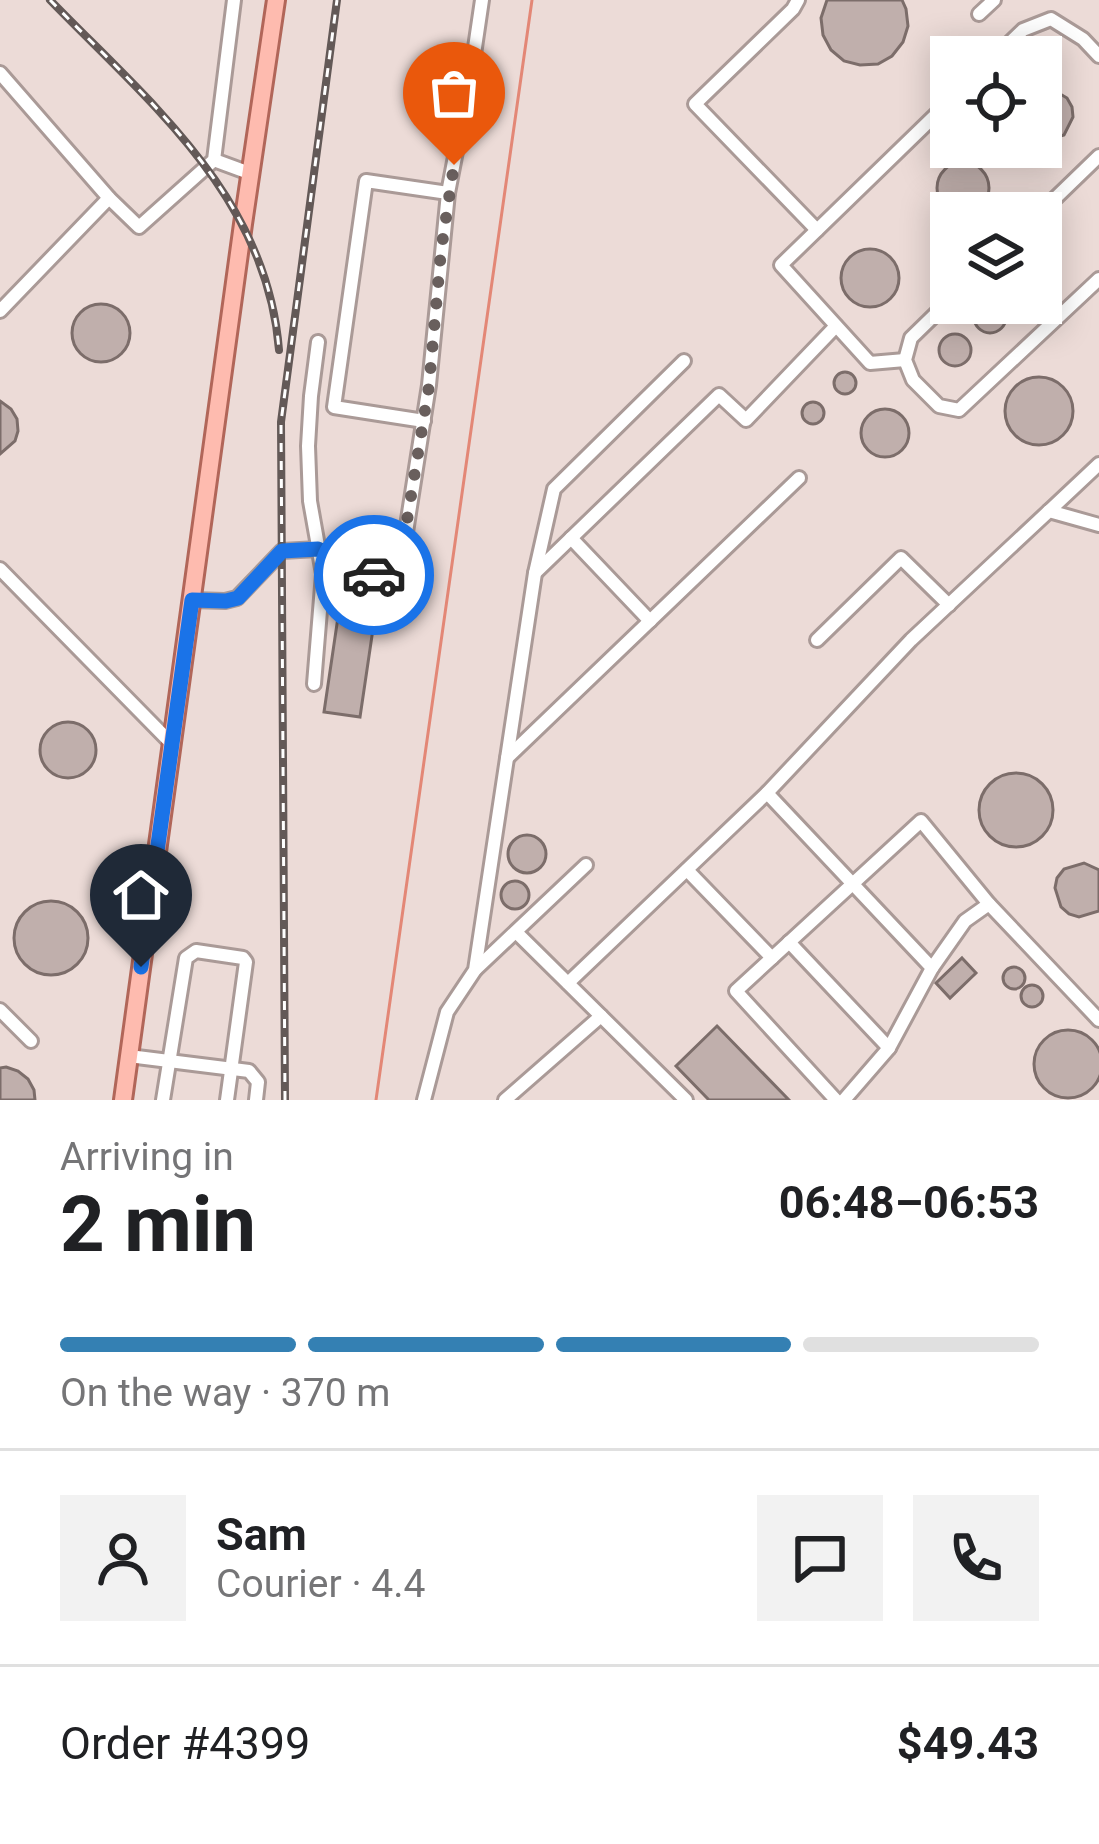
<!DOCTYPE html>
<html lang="en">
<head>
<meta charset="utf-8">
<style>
  body { margin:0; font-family:Roboto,sans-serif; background:#f2f2f2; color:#202124; height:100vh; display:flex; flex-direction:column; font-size:45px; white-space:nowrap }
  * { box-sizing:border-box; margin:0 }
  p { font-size:39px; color:#757577 }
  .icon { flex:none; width:66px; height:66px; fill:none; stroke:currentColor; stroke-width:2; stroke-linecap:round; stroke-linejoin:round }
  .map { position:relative; height:1100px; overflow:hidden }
  .side { display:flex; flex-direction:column; background:#fff; flex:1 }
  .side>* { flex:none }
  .buttons { position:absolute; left:930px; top:36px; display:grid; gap:24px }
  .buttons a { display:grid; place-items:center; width:132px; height:132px; border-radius:0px; background:#fff; box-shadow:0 6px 30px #0003; font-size:60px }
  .pin { position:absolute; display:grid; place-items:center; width:102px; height:102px; color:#fff; margin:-123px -51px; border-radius:50% 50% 50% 0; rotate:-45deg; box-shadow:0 0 12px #0007 }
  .pin .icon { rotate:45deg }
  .courier { position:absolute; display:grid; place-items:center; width:120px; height:120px; margin:-60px; border:9px solid #1a73e8; border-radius:50%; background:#fff; color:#222; box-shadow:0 3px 15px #0007 }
  .summary em { font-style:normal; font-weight:700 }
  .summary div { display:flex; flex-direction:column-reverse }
  .summary { display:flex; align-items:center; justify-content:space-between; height:204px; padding:0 60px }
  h1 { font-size:78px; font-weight:700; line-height:90px }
  .bar { display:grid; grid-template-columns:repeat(4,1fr); gap:18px 12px; align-content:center; height:144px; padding:0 60px }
  .bar i { height:15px; border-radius:9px; background:#e0e0e0 }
  .bar .active { background:#3480b3 }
  .bar p { grid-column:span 4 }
  .line { display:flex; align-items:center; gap:30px; padding:0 60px; border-top:3px solid #e0e0e0 }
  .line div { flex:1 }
  .round { display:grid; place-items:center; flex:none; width:126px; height:126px; border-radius:0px; background:#f2f2f2 }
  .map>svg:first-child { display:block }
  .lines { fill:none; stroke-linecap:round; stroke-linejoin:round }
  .stream { stroke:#e38776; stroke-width:3 }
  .building { fill:#c0afac; stroke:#7c6d6a; stroke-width:3 }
  .minor-casing { stroke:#aa9a97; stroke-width:18 }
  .major-casing { stroke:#b16659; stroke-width:22 }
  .minor { stroke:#fff; stroke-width:12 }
  .major { stroke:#febbaf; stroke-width:16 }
  .rail-casing { stroke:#635957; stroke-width:8 }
  .rail { stroke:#fff; stroke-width:3; stroke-dasharray:9; stroke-linecap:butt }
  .done { stroke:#695f5d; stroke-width:12; stroke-dasharray:0 21.6 }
  .route { stroke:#1a73e8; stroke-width:15 }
</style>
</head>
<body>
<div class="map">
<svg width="1099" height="1100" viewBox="0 0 1099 1100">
  <rect width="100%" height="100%" fill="#ecdbd7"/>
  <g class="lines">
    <path class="stream" d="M 376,1100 L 532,0"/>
  </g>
  <g class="building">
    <path d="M 827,0 L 902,0 L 906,9 L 908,26 L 903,42 L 892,56 L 878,64 L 860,65 L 844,61 L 831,50 L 823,35 L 821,18 Z"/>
    <path d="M 1050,88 L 1067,98 L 1072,107 L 1073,117 L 1064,135 L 1044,141 L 1041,140 L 1041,89 Z"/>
    <circle cx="963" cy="188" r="26"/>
    <circle cx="870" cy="278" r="29"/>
    <circle cx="990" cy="317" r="16"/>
    <circle cx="101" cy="333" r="29"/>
    <circle cx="955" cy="350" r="16"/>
    <circle cx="845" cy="383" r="11"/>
    <circle cx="1039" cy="411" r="34"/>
    <path d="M 0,401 L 11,409 L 17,419 L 18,431 L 15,441 L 0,454 Z"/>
    <circle cx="813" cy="413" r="11"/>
    <circle cx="885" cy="433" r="24"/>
    <path d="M 342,590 L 378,595 L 360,717 L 324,712 Z"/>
    <circle cx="68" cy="750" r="28"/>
    <circle cx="1016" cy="810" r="37"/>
    <circle cx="527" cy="854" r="19"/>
    <path d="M 1084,863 L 1099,870 L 1099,911 L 1079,917 L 1069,914 L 1061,907 L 1055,888 L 1057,878 L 1064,869 Z"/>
    <circle cx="515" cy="895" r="14"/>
    <circle cx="51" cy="938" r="37"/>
    <path d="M 962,958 L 976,973 L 950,998 L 936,983 Z"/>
    <circle cx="1014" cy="978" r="11"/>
    <circle cx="1032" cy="996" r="11"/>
    <path d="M 717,1026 L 789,1100 L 709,1100 L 676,1066 Z"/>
    <circle cx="1068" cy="1064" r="34"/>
    <path d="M 6,1067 L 18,1071 L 28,1079 L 34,1090 L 35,1100 L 0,1100 L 0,1068 Z"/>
  </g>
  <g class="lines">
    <defs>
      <g id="minor">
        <path d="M 798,0 L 793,9 L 695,104 L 817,230"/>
        <path d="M 979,14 L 994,0"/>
        <path d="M 995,57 L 1023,30 L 1051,19 L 1083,39 L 1099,56"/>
        <path d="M 0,73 L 109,198 L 139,227 L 214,160 L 234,0"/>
        <path d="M 214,160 L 252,174"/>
        <path d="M 1040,213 L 1099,156"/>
        <path d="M 951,299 L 911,338 L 905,360 L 913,380 L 939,406 L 959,410 L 1099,279"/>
        <path d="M 0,311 L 109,198"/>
        <path d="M 905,360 L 870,363 L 781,265 L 951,100"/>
        <path d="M 424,421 L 334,407 L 366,181 L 448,193"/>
        <path d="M 1049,511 L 1099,464"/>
        <path d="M 571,538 L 650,621"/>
        <path d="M 0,569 L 172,744"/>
        <path d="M 535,573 L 719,395 L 746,420 L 836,326"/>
        <path d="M 192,600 L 225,601 L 237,598 L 282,551 L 318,549 L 362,571 L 395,580 L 399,577 L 429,385 L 448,193 L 472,68 L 482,0"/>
        <path d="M 817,640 L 901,558 L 949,605"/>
        <path d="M 314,684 L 323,574 L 310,501 L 308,446 L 311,396 L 318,342"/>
        <path d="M 507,758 L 799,478"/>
        <path d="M 767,793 L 932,968"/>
        <path d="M 687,870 L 772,958"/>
        <path d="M 516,932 L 686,1100"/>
        <path d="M 789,942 L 889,1048"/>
        <path d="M 476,969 L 586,865"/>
        <path d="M 568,983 L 767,793 L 911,640 L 1049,511 L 1099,525"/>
        <path d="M 0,1010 L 31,1041"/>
        <path d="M 129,1056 L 249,1071 L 258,1082 L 256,1100"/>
        <path d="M 163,1100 L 186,958 L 196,951 L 243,958 L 246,962 L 227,1100"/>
        <path d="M 424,1100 L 447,1012 L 475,970 L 535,573 L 554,489 L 684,361"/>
        <path d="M 505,1100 L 601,1016"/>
        <path d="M 836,1100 L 736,991 L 921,821 L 989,904 L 1099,1020"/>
        <path d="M 844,1100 L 889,1048 L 932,968 L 965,921 L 989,904"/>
      </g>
      <path id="major" d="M 123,1100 L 243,224 L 276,0"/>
    </defs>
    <use href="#minor" class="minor-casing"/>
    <use href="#major" class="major-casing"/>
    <use href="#minor" class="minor"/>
    <use href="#major" class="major"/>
    <defs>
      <g id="rail">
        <path d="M 50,0 C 150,103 267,197 279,350"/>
        <path d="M 285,1100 L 281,422 L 337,0"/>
      </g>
    </defs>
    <use href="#rail" class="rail-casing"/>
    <use href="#rail" class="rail"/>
  </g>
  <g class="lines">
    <path class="done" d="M 374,575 L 395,580 L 401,571 L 404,539 L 429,386 L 441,251 L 454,165"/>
    <path class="route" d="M 141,967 L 192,600 L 226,601 L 238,598 L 282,551 L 318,549 L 374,575"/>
  </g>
</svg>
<div class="buttons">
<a><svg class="icon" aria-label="locate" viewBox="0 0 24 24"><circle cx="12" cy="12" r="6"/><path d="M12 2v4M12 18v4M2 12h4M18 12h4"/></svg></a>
<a><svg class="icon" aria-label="layers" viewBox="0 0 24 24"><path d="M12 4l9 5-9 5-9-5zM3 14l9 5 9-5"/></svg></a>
</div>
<div class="pin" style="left:454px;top:165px;background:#ea580c"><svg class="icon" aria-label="bag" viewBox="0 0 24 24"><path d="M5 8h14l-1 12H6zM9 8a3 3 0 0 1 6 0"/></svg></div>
<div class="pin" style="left:141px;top:967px;background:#1f2937"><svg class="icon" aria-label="home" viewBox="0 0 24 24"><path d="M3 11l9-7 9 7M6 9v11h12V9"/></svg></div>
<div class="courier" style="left:374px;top:575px"><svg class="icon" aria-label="car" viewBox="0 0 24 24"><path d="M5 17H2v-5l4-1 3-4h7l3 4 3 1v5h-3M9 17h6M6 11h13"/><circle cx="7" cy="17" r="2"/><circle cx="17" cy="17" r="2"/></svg></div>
</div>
<section class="side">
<div class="summary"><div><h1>2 min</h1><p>Arriving in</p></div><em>06:48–06:53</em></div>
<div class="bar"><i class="active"></i><i class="active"></i><i class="active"></i><i></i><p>On the way · 370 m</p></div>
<div class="line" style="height:216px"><a class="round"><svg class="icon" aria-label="person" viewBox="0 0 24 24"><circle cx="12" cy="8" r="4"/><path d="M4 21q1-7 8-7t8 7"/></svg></a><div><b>Sam</b><p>Courier · 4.4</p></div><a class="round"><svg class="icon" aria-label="chat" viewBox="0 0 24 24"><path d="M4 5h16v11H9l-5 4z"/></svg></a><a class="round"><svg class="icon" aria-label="phone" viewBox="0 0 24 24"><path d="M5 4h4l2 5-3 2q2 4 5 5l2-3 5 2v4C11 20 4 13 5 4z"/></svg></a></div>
<div class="line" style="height:156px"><div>Order #4399</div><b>$49.43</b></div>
</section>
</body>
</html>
